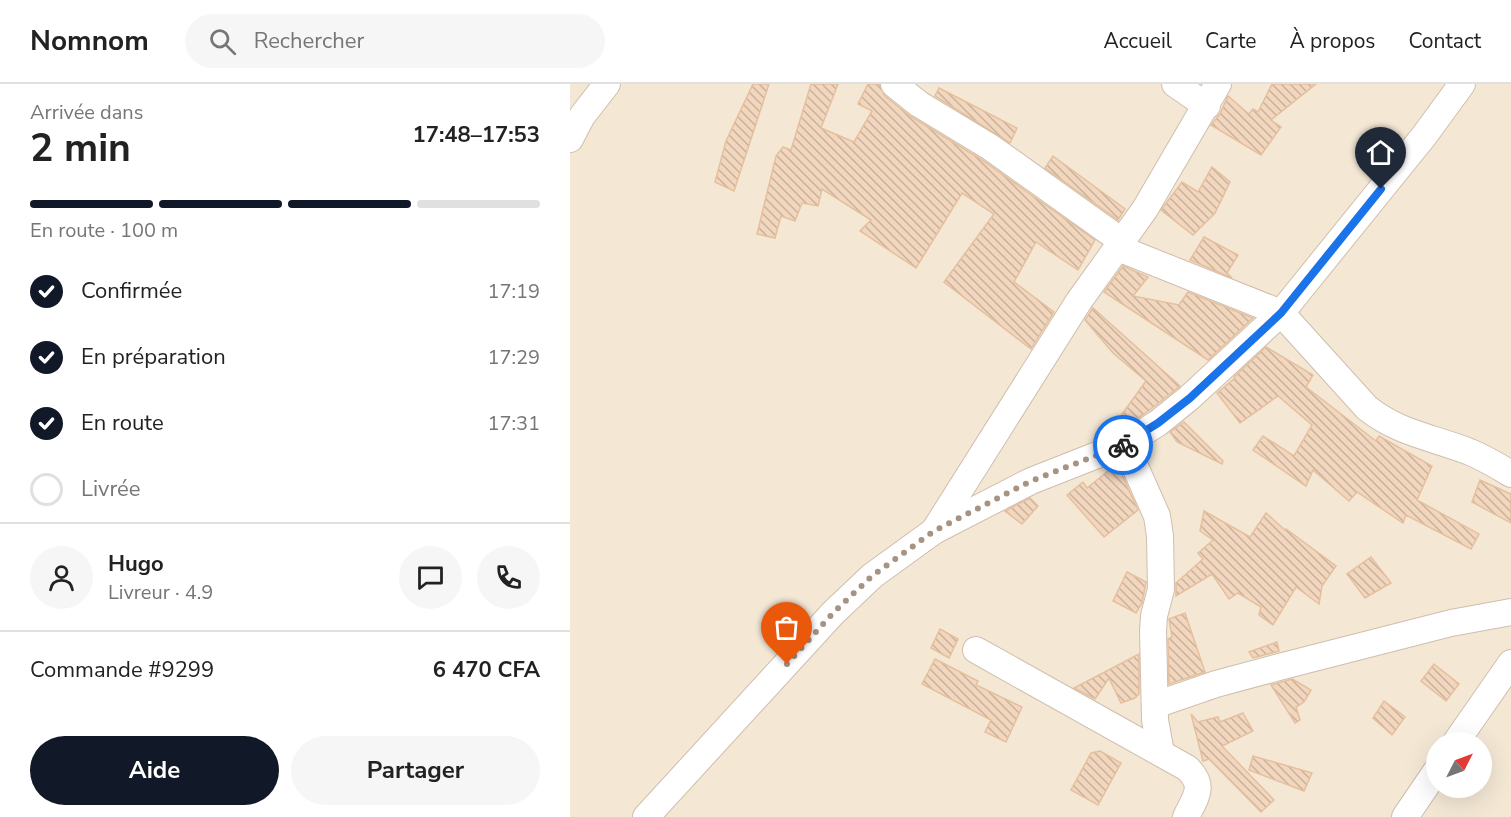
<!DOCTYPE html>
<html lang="fr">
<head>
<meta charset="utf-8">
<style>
  body { margin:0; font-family:"Nunito Sans",sans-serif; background:#f6f6f6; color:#222; height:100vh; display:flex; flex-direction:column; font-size:22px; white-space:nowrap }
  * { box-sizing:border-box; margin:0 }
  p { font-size:20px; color:#767676 }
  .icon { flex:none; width:33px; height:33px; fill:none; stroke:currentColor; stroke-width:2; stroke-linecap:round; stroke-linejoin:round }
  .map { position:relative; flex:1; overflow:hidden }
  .sheet { display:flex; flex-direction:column; background:#fff; width:570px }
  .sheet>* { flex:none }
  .needle { width:39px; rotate:48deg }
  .controls { position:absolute; left:856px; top:648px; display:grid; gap:12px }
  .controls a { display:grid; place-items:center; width:66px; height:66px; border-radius:50%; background:#fff; box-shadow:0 6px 24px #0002; font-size:30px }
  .pin { position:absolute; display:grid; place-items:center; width:51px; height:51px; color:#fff; margin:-62px -26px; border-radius:50% 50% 50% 0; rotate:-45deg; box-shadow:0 0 6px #0007 }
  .pin .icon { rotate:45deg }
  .courier { position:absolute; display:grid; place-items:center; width:60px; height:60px; margin:-30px; border:4px solid #1a73e8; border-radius:50%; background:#fff; color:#222; box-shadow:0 2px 8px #0007 }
  .summary em { font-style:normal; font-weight:700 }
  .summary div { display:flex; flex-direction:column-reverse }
  .summary { display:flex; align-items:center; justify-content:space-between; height:102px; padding:0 30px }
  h1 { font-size:39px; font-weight:700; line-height:45px }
  .bar { display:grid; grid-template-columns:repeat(4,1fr); gap:9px 6px; align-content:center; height:72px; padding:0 30px }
  .bar i { height:8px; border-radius:4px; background:#e0e0e0 }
  .bar .current { background:#111827 }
  .bar p { grid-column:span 4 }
  .line { display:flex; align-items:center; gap:15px; padding:0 30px; border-top:2px solid #e0e0e0 }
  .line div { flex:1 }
  .round { display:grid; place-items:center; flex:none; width:63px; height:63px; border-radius:32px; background:#f6f6f6 }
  ol { padding:0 30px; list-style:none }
  li { display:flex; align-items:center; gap:18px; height:66px }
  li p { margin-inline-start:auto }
  li .icon { padding:6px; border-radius:50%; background:#111827; color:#fff; stroke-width:4 }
  li:last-child { color:#767676 }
  li i { width:33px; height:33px; border:3px solid #e0e0e0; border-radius:50% }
  .action { display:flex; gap:12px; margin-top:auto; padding:12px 30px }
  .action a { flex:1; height:69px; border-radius:36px; background:#111827; color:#fff; font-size:24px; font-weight:700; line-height:69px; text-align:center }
  .action a+a { background:#f6f6f6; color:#222 }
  header { display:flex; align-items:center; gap:36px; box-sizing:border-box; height:84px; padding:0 30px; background:#fff; border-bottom:2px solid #e0e0e0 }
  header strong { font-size:28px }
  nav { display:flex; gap:33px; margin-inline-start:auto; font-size:21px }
  .search { width:420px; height:54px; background:#f6f6f6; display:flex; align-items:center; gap:15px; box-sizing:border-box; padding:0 21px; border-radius:33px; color:#767676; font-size:22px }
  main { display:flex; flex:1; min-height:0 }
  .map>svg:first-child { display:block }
  .residential { fill:#f4e8d5; fill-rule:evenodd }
  .building { fill:url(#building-back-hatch); stroke:#e5bf9e; stroke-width:1.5 }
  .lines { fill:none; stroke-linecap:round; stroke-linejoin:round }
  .street-casing { stroke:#cfbead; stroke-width:28 }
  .street { stroke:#fff; stroke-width:26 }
  .done { stroke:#a69382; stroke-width:6; stroke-dasharray:0 10.8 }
  .route { stroke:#1a73e8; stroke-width:8 }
</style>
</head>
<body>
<header>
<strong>Nomnom</strong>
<div class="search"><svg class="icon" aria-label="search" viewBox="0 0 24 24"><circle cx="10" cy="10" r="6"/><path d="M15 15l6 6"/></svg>Rechercher</div>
<nav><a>Accueil</a><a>Carte</a><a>À propos</a><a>Contact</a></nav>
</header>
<main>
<section class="sheet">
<div class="summary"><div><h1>2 min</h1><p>Arrivée dans</p></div><em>17:48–17:53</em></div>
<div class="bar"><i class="current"></i><i class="current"></i><i class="current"></i><i></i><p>En route · 100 m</p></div>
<ol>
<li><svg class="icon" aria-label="check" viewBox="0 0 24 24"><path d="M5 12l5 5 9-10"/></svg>Confirmée<p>17:19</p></li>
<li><svg class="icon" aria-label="check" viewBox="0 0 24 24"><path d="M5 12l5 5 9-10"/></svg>En préparation<p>17:29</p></li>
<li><svg class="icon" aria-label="check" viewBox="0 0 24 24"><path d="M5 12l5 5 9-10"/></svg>En route<p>17:31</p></li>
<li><i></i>Livrée</li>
</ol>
<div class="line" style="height:108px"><a class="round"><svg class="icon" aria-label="person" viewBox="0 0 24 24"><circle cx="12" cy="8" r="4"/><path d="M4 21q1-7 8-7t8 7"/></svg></a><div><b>Hugo</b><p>Livreur · 4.9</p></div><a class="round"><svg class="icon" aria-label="chat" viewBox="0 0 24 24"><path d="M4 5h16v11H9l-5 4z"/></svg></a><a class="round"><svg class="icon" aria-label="phone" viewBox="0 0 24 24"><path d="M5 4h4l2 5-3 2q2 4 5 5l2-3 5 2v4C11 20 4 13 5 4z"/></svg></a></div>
<div class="line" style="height:78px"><div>Commande #9299</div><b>6 470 CFA</b></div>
<div class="action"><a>Aide</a><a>Partager</a></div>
</section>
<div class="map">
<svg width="941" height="733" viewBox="0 0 941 733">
  <defs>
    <pattern id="building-back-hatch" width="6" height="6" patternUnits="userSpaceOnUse" patternTransform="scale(1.5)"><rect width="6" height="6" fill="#f2d7be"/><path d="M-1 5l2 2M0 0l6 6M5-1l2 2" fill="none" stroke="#c9b29c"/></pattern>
  </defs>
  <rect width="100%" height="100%" fill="#fcf6e7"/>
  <path class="residential" d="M 0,0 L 941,0 L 941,733 L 0,733 ZM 867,658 L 912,658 L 912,704 L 867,704 Z"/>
  <g class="building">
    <path d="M 183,0 L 199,0 L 164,107 L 145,98 L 156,57 Z"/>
    <path d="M 241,0 L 268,0 L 251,44 L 284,58 L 302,27 L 288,20 L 298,0 L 309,0 L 315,12 L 340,32 L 412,76 L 525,156 L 508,186 L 466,158 L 444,198 L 484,228 L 461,265 L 374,198 L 424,130 L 392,109 L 346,184 L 290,147 L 301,136 L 252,105 L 248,122 L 232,119 L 225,137 L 211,132 L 205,154 L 187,150 L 206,72 L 213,63 L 221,66 Z"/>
    <path d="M 702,0 L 746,0 L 701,36 L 711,43 L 691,71 L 641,41 L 650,30 L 658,12 L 679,30 L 683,25 L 688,28 Z"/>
    <path d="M 369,4 L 447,44 L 440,59 L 365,12 Z"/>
    <path d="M 483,72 L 555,125 L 548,136 L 475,84 Z"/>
    <path d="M 642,83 L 660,98 L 645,129 L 623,151 L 591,126 L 612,98 L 628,108 Z"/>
    <path d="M 634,153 L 668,171 L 657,189 L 662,194 L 620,176 Z"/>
    <path d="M 553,182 L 578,193 L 563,212 L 609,221 L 618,208 L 683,234 L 638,276 L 534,208 Z"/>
    <path d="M 523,224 L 610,302 L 577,328 L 548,347 L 537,351 L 576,297 L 543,269 L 515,236 Z"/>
    <path d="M 696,263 L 743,291 L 736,303 L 806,357 L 809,352 L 862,382 L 847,416 L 909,450 L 901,465 L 836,431 L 833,439 L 787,408 L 779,417 L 743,386 L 736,402 L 683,366 L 693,352 L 724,372 L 742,341 L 708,312 L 670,339 L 647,309 L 665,294 L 664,293 Z"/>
    <path d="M 614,338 L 653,377 L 652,380 L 607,358 L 600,348 Z"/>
    <path d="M 547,380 L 568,426 L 534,453 L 497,411 L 513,398 L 517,404 Z"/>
    <path d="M 910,396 L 941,410 L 941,439 L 902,418 Z"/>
    <path d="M 460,414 L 468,422 L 452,440 L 435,427 Z"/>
    <path d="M 634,427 L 680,453 L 696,429 L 715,446 L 716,445 L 766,482 L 752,502 L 749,520 L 726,503 L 703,541 L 689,531 L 691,523 L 668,509 L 659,515 L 642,490 L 606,512 L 606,499 L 633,475 L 628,469 L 643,456 L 630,447 Z"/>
    <path d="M 801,473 L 821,499 L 795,514 L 777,490 Z"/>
    <path d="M 557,488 L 576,498 L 572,519 L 566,529 L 543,517 Z"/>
    <path d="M 615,529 L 635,588 L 599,600 L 598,555 L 602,553 L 599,535 Z"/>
    <path d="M 370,545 L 388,555 L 379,574 L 361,564 Z"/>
    <path d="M 707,558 L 709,567 L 683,574 L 679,568 Z"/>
    <path d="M 569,570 L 569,610 L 565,614 L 551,619 L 539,594 L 525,615 L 504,604 Z"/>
    <path d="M 365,575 L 408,597 L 406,601 L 452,623 L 436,658 L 415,648 L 421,636 L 352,600 Z"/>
    <path d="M 864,580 L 889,600 L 876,617 L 851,597 Z"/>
    <path d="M 722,595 L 741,606 L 734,618 L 726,623 L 730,636 L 725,639 L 701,601 Z"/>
    <path d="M 814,617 L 835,633 L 822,651 L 803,634 Z"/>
    <path d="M 673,629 L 683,647 L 652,662 L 704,716 L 691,728 L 639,675 L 633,677 L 621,630 L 628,638 L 648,633 L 650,638 Z"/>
    <path d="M 530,667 L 551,679 L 528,721 L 501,706 L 521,669 Z"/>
    <path d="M 683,672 L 742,689 L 734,707 L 679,686 Z"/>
  </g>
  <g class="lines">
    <defs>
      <g id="street">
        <path d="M 324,0 L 349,20 L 420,63 L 553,158"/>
        <path d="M 605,0 L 637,22"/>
        <path d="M 0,55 L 12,32 L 37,0"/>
        <path d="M 548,164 L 711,229 L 797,324 C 830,350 862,353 900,368 C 914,374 928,382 941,390"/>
        <path d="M 555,360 L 587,432 L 590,452 L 591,505 L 584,532 L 583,547 L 585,636 L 591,669"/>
        <path d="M 364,447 L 509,217 L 575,125 L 648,0"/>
        <path d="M 406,566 L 617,684 C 636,702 626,712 616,733"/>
        <path d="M 585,621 L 646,600 L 709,583 L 881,539 L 941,528"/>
        <path d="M 886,658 L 941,579"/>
        <path d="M 76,733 L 263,529 L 302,492 L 364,447 L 461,397 L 555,360 L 588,339 L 619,314 L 711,229 L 854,52 L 892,0"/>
        <path d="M 835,733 L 867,686"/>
      </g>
    </defs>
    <use href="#street" class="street-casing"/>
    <use href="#street" class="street"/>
  </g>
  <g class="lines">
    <path class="done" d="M 217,580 L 263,529 L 302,492 L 364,447 L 461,397 L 553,361"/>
    <path class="route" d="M 553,361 L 588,339 L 620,314 L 711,229 L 811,105"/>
  </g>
</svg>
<div class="controls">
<a><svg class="needle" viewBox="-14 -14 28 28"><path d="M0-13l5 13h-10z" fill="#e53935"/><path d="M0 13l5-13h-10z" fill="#767676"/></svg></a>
</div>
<div class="pin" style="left:217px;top:580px;background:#ea580c"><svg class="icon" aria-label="bag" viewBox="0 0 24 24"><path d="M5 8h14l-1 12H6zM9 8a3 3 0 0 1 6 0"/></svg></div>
<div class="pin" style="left:811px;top:105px;background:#1f2937"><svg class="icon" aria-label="home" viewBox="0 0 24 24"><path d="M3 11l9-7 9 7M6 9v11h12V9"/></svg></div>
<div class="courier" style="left:553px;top:361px"><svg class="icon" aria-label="bike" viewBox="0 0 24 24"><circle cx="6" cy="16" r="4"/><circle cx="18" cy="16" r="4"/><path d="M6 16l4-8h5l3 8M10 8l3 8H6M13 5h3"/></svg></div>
</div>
</main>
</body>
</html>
